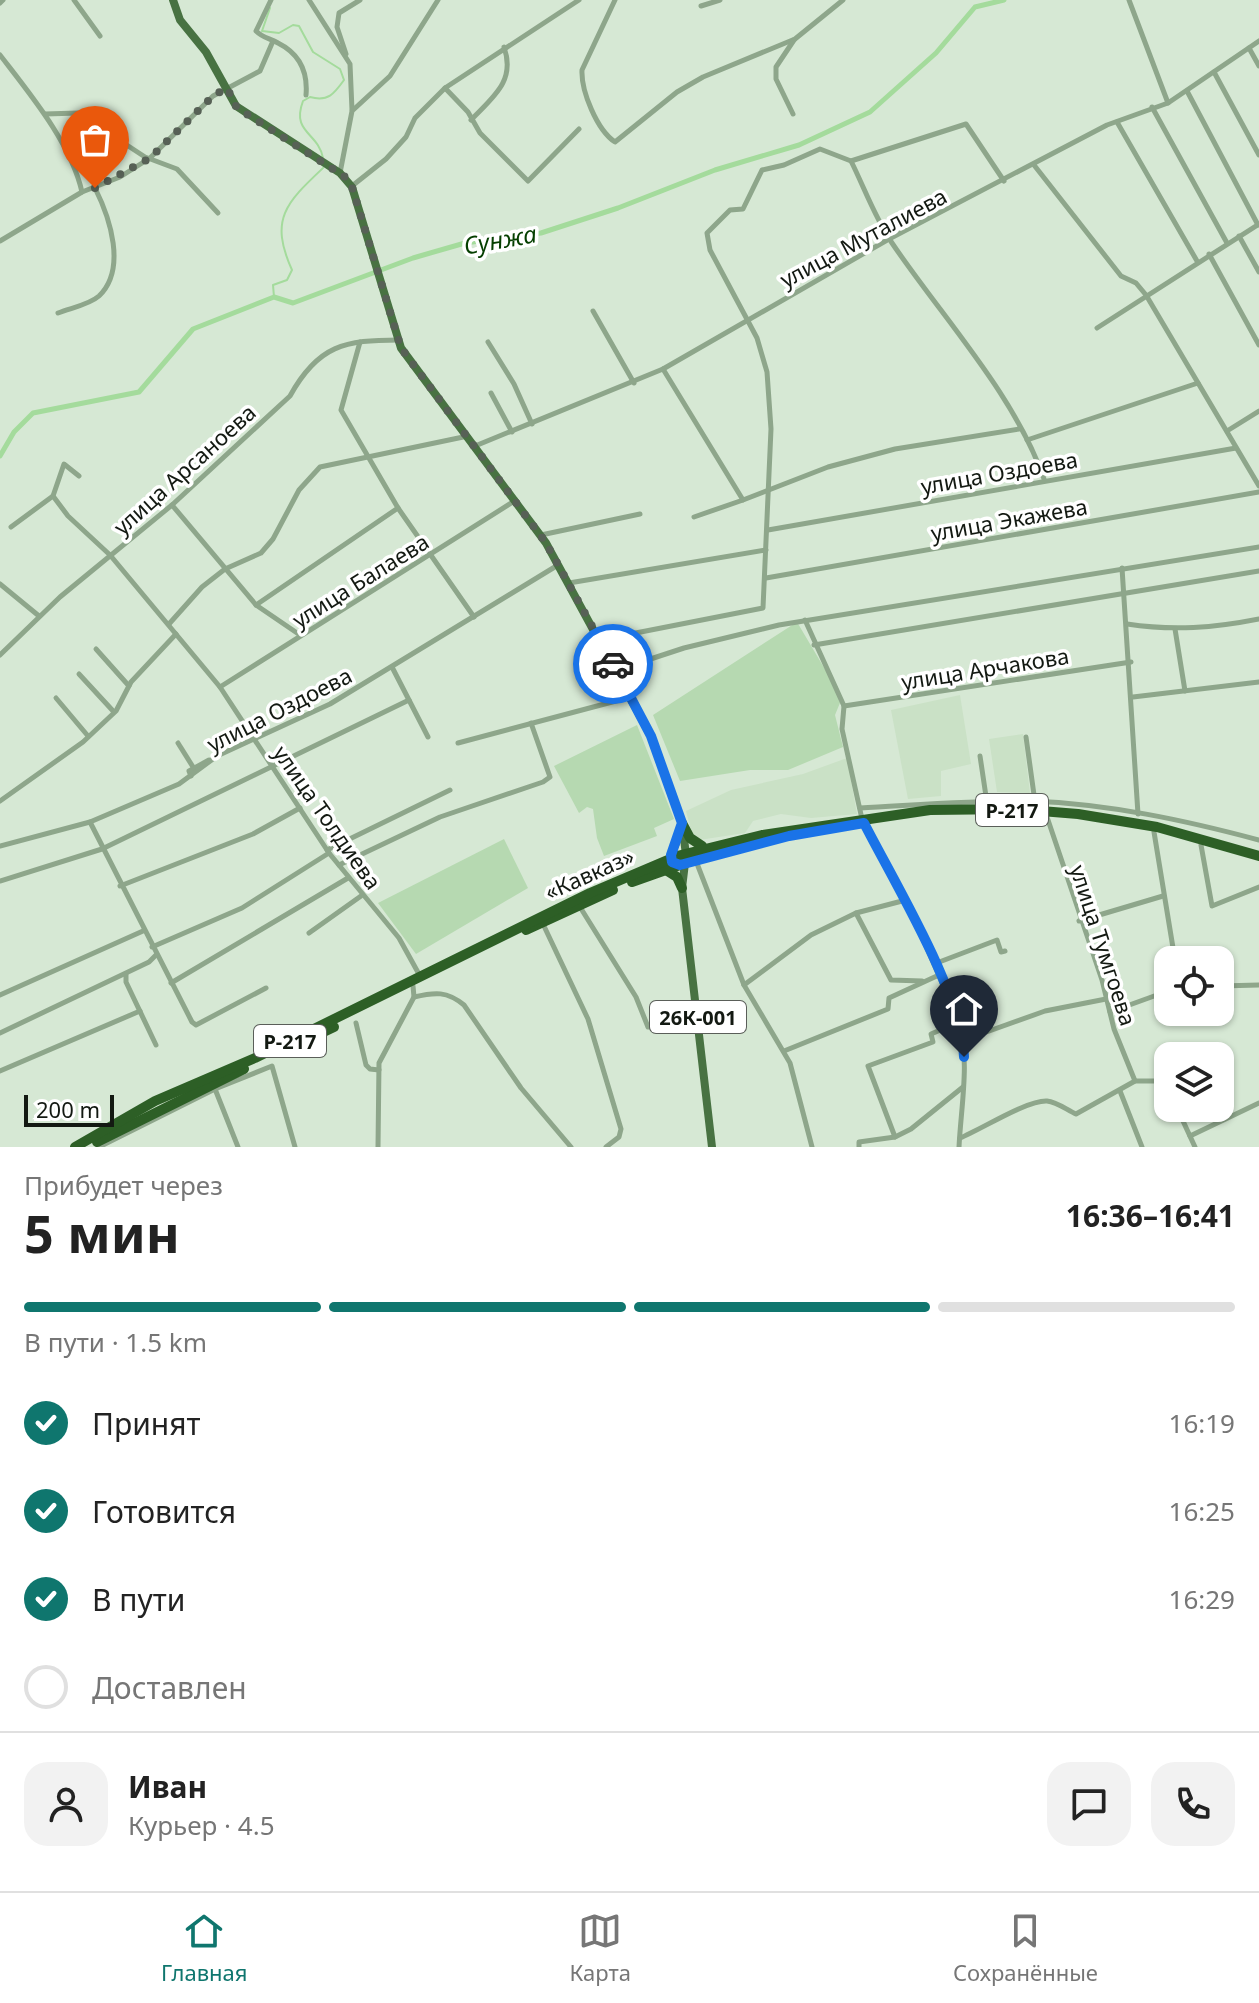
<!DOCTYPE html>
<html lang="ru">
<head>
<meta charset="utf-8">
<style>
  body { margin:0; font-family:"Noto Sans",sans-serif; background:#f2f2f2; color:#222; height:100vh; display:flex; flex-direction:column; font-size:30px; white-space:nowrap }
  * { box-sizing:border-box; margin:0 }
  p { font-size:26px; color:#767676 }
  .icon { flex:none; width:44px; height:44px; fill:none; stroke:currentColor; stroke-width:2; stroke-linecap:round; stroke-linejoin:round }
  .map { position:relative; height:1147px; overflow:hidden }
  .details { display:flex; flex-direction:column; background:#fff; flex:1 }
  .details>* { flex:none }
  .controls { position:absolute; left:1154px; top:946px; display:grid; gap:16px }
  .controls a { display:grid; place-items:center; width:80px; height:80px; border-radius:16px; background:#fff; box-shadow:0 2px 6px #0004; font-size:40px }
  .scale { position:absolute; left:24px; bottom:20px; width:90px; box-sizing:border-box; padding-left:8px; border:4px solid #131912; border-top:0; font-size:22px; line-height:28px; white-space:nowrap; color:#131912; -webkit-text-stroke:6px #fff; paint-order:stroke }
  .pin { position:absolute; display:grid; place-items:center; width:68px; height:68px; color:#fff; margin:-82px -34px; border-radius:50% 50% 50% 0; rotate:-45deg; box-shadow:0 0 8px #0007 }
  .pin .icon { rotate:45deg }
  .courier { position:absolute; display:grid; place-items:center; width:80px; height:80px; margin:-40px; border:6px solid #1a73e8; border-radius:50%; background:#fff; color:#222; box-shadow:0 2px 10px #0007 }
  .overview em { font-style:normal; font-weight:700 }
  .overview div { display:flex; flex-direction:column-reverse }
  .overview { display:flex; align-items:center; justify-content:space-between; height:136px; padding:0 24px }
  h1 { font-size:52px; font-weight:700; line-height:60px }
  .bar { display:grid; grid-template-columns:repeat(4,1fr); gap:12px 8px; align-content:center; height:96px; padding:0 24px }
  .bar i { height:10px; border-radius:6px; background:#e0e0e0 }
  .bar .selected { background:#0f766e }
  .bar p { grid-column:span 4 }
  .line { display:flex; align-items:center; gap:20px; padding:0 24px; border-top:2px solid #e0e0e0 }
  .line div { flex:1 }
  .round { display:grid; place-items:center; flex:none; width:84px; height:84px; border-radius:24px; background:#f2f2f2 }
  ol { padding:0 24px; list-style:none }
  li { display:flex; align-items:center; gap:24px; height:88px }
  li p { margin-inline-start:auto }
  li .icon { padding:8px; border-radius:50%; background:#0f766e; color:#fff; stroke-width:4 }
  li:last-child { color:#767676 }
  li i { width:44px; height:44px; border:4px solid #e0e0e0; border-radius:50% }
  .dock { display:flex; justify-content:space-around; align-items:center; height:112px; border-top:2px solid #e0e0e0; background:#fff; font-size:22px; color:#767676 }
  .dock a { display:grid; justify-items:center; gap:4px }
  .dock .selected { color:#0f766e }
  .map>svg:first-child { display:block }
  .built { fill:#cae1c6 }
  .green { fill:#b6d9b1 }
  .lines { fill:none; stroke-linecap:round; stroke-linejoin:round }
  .stream { stroke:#a4db9c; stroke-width:2 }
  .river { stroke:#a4db9c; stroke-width:5 }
  .minor { stroke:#8ea68b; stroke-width:5 }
  .major { stroke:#487242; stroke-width:8 }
  .highway { stroke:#2d5f26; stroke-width:10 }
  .done { stroke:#576156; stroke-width:8; stroke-dasharray:0 14.4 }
  .route { stroke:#1a73e8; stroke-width:10 }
  .labels { text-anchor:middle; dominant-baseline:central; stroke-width:7; stroke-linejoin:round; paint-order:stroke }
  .shield { fill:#fff; stroke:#5a5e59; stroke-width:2 }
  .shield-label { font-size:20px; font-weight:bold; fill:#131912 }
  .street-label { font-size:22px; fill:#131912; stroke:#fff }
  .water-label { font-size:24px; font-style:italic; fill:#053f00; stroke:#fff }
</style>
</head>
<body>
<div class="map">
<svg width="1259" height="1147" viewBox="0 0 1259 1147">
  <rect width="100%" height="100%" fill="#d6e8d4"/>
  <g class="built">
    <path d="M 960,695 L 971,764 L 941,771 L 941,796 L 908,799 L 891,710 Z"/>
    <path d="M 1023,734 L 1030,793 L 997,792 L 989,739 Z"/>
    <path d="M 847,758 L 857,814 L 811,818 L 781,814 L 753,821 L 745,833 L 699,840 L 693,838 L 686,811 L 731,790 L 803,774 Z"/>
  </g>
  <g class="green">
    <path d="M 797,622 L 842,698 L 835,715 L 843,747 L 788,770 L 750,770 L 680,781 L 653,715 Z"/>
    <path d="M 637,725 L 674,819 L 654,828 L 657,836 L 604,856 L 597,838 L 593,809 L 587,807 L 579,813 L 554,766 Z"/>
    <path d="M 504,839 L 528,888 L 416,954 L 378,903 Z"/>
  </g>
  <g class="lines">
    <g class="stream">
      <path d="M 270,8 L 262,31 L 279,33 L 293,25 L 299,26 L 313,52 L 340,69 L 344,80 C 334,94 328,102 310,97 L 303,101 C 291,133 318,132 323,158"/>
      <path d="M 274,297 L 273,285 L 287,280 L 292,270 C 269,219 286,203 323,168"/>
    </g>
    <path class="river" d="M 0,456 L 14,432 L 33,413 L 139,392 L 193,329 L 274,297 L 293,303 L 413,258 L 465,243 L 541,233 L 618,208 L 715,170 L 799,145 L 870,112 L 936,53 L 975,7 L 1004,0"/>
    <g class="minor">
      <path d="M 74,0 L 100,36"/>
      <path d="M 271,0 L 256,31 C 263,38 269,38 278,43 C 300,54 308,72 306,95"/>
      <path d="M 309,0 L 350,64 L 352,110"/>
      <path d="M 615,0 L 582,70 C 581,91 597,130 615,142 L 677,92 L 703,77 L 795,39 L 843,0"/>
      <path d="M 1129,0 L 1168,103"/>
      <path d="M 0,3 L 3,0"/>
      <path d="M 701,6 L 720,0"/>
      <path d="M 1249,48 L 1259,66"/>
      <path d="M 346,54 L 337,27 L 339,13 L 360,0"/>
      <path d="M 0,55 C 30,94 71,143 82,192"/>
      <path d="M 1214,72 L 1259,155"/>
      <path d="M 445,88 L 468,112 L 480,133 L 528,181 L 579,129"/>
      <path d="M 1187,91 L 1258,225"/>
      <path d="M 1152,107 L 1227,243"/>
      <path d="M 45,114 L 78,113 L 145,157 L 177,169 L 218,213"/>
      <path d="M 793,114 L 776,79 L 776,67 L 794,40"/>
      <path d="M 471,120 C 493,97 516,81 504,47"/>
      <path d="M 1117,122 L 1197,261"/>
      <path d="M 1034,165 L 1121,276 L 1136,283 L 1146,295 L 1259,486"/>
      <path d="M 340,173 L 352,111 L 390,76 L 438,0"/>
      <path d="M 1004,181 L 966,124 L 851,161 C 864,187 875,218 892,243 C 942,317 1015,395 1044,479"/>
      <path d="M 352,186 L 386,159 L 406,137 L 415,118 L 445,88 L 579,0"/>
      <path d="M 1239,236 L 1259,272"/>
      <path d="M 0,241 L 82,192 L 120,177 L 150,158 L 213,96 L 260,71 L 273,41"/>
      <path d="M 1209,254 L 1259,345"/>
      <path d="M 593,311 L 634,383"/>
      <path d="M 58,313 C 70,308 89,305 99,296 C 127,269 110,218 95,188"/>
      <path d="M 1097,328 L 1259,224"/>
      <path d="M 360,342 L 341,410 L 398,508 L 474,617"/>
      <path d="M 488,342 L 514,384 L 532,424"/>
      <path d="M 663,369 L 743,500 L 828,467 L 895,449 L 1019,429"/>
      <path d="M 491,393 L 512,432"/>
      <path d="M 1227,431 L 1259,411"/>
      <path d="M 1027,440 L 1198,383"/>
      <path d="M 475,446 L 663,369 L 889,239 L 1107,125 L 1168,103 L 1259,41"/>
      <path d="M 53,496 L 68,516 L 110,555 L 220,687 L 329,853 L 399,938 L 420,976"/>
      <path d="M 172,505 L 256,605 L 300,635"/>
      <path d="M 694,517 L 743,500"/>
      <path d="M 11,527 L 53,496 L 64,464 L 79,476"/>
      <path d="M 768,530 L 1236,448"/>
      <path d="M 541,535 L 640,514"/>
      <path d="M 1122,568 L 1138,814"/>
      <path d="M 766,578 L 1259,492"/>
      <path d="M 569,583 L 766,550"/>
      <path d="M 0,584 L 39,616"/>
      <path d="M 256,605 L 398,508"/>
      <path d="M 805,620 L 844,706 L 842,729 L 862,819"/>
      <path d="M 169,624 L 202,587 L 225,569 L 261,553 L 273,539 L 299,490 L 320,467 L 468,436"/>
      <path d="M 1127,624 C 1173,631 1214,628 1259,619"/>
      <path d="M 1175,629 L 1185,691"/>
      <path d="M 600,640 L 763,608 L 771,429 L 767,372 L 757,338 L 710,250 L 707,233 L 730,210 L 743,209 L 762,170 L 784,165 L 820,149 L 851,161"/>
      <path d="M 814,645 L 1259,571"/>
      <path d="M 96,649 L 129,686"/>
      <path d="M 0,655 L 60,597 L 172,505 L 290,396 C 318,345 345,340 399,340"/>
      <path d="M 392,667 L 428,737"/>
      <path d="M 617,670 L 684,648 L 779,625 L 1259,547"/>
      <path d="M 79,674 L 114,712"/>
      <path d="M 220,687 L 516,500"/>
      <path d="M 1133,697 L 1259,682"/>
      <path d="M 56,698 L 88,736"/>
      <path d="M 844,706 L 1131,662"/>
      <path d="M 1026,737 L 1035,802"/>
      <path d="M 178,743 L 193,767"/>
      <path d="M 458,743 L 631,697"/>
      <path d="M 980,756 L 987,803"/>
      <path d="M 191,776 L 189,771 L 209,760"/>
      <path d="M 0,801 L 83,742 L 116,711 L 131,682 L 176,634"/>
      <path d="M 860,808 C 917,805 974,800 1031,801 C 1109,804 1184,820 1259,840"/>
      <path d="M 1047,817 L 1102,980 L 1114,1029 L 1135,1081"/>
      <path d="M 90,822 L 192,1022 L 196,1025 L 266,988"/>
      <path d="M 864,823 L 906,900 L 959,1022 C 970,1062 961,1106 959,1147"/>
      <path d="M 1154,832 L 1175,960"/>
      <path d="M 1201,845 L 1212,906 L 1259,887"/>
      <path d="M 0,846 L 90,822 L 179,784 L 217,756 L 330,704 L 558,565"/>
      <path d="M 327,850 L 450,790"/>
      <path d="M 696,861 L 744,985 L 790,1063 L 812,1147"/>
      <path d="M 339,865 L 440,817 L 543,782 L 550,777 L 531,723"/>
      <path d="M 0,881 L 102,849 L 409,700"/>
      <path d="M 120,886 L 253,834 L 300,808"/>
      <path d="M 580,907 L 636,997 L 648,1027 L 698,1012"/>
      <path d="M 856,913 L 891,980 L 922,981"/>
      <path d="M 1079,921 L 1163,896"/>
      <path d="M 543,924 L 588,1019 L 621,1129 L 619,1137 L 606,1147"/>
      <path d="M 309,933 L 361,896"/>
      <path d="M 152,947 L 242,908 L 329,853"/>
      <path d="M 934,964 L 997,940 L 1001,952 L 1005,951"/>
      <path d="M 126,974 L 126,982 L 156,1045"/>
      <path d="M 171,983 L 348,878"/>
      <path d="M 744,985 L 811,935 L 856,913 L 906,900"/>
      <path d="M 1220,986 L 1259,985"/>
      <path d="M 0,995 L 143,931"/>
      <path d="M 414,997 C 435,992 447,991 464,1005 L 521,1088 L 571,1147"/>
      <path d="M 1110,1012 L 1168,991"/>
      <path d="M 356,1023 L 366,1065 L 370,1069 L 379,1070"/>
      <path d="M 0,1033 L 149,962 L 156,955"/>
      <path d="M 964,1040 L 1045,1011 L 1106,999"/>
      <path d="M 784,1051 L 888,1009 L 889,998 L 939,975"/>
      <path d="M 0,1071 L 140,1011"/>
      <path d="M 215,1089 L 238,1147"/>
      <path d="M 1120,1091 L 1142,1147"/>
      <path d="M 1177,1108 L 1195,1147"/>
      <path d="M 1190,1136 L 1259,1103"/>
      <path d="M 895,1137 L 868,1066 L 933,1042 L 931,1034 L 959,1022"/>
      <path d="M 960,1138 C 982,1129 1027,1100 1047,1101 C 1057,1102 1067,1110 1076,1114 L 1135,1081 L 1160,1081 L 1168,1090"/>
      <path d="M 99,1147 L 215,1089 L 272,1066 L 295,1147"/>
      <path d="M 378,1147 L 379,1063 L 414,997 L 413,986"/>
      <path d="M 859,1147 L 859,1142 L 895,1137 L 911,1129 L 963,1087"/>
    </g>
    <g class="major">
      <path d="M 173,0 L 180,20 L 206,52 L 236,106 L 340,173 L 352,187 L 401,348 L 546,543 L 651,736 L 682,823 L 686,855"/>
      <path d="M 673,863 L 671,855 L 681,831"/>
      <path d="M 685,863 L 682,888 L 712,1147"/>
    </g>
    <g class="highway">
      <path d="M 682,823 L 690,838 L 702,846"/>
      <path d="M 685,863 L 709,855"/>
      <path d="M 666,870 L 677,877 L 682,888"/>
      <path d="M 632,882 L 680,865"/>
      <path d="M 526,930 L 613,890"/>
      <path d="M 294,1046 L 334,1027"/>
      <path d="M 97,1142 L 244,1069"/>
      <path d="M 75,1147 L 155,1101 L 255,1058 L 590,893 L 677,856 L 762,835 L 930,810 L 1016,809 L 1078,814 L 1157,827 L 1259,856"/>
    </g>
  </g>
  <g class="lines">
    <path class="done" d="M 95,188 L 150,158 L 213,96 L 227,88 L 236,106 L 245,113 L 344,176 L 352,187 L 401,348 L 546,543 L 613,664"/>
    <path class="route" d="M 613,664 L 651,736 L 682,823 L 671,855 L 672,862 L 680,865 L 789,836 L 864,823 C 894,882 963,995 964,1057"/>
  </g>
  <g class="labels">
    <g class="shield">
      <rect x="976" y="794" width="72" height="32" rx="6"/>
      <rect x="650" y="1001" width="96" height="32" rx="6"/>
      <rect x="254" y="1025" width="72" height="32" rx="6"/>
    </g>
    <g class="shield-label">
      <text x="1012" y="810">Р-217</text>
      <text x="698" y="1017">26К-001</text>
      <text x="290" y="1041">Р-217</text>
    </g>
    <g class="street-label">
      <text transform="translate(863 237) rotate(-28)">улица Муталиева</text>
      <text transform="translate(184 469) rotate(-42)">улица Арсаноева</text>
      <text transform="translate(999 472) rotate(-10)">улица Оздоева</text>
      <text transform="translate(1009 519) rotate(-10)">улица Экажева</text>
      <text transform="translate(360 580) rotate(-32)">улица Балаева</text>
      <text transform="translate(985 668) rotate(-9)">улица Арчакова</text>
      <text transform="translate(279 709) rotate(-27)">улица Оздоева</text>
      <text transform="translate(328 817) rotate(55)">улица Толдиева</text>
      <text transform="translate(589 873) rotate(-24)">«Кавказ»</text>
      <text transform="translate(1104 945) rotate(72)">улица Тумгоева</text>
    </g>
    <g class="water-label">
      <text transform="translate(500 239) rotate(-10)">Сунжа</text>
    </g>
  </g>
</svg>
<div class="controls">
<a><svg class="icon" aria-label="locate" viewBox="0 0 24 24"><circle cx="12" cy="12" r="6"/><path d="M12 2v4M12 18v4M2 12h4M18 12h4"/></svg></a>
<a><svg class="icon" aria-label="layers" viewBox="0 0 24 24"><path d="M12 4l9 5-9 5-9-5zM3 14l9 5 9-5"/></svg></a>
</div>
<div class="scale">200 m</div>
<div class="pin" style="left:95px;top:188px;background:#ea580c"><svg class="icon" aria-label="bag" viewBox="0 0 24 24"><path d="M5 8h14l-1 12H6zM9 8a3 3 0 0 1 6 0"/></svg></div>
<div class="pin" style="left:964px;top:1057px;background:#1f2937"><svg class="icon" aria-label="home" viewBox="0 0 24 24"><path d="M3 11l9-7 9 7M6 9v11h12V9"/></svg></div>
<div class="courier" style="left:613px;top:664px"><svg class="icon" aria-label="car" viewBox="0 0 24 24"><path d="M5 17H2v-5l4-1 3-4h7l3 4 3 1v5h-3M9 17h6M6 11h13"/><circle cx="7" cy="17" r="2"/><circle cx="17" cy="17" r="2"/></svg></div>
</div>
<section class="details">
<div class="overview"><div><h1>5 мин</h1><p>Прибудет через</p></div><em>16:36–16:41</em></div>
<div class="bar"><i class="selected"></i><i class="selected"></i><i class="selected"></i><i></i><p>В пути · 1.5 km</p></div>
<ol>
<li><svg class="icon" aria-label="check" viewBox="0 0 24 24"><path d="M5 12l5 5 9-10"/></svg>Принят<p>16:19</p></li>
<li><svg class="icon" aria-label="check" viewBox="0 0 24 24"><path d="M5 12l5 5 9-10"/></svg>Готовится<p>16:25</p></li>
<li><svg class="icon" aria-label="check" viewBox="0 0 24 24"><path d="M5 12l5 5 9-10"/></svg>В пути<p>16:29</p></li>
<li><i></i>Доставлен</li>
</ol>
<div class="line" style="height:144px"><a class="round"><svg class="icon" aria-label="person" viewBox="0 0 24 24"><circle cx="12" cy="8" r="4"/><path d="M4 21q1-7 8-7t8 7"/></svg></a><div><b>Иван</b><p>Курьер · 4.5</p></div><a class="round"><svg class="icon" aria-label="chat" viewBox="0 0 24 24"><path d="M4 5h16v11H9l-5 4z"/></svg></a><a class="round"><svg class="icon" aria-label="phone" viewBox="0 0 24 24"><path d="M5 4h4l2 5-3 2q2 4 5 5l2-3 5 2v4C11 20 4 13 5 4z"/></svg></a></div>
</section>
<nav class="dock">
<a class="selected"><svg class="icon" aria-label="home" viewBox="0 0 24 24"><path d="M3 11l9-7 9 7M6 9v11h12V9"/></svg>Главная</a>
<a><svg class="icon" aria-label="map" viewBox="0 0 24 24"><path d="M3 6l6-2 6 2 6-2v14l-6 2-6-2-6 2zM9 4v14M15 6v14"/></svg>Карта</a>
<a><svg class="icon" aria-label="saved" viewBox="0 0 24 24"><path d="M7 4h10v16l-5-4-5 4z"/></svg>Сохранённые</a>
</nav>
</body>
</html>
